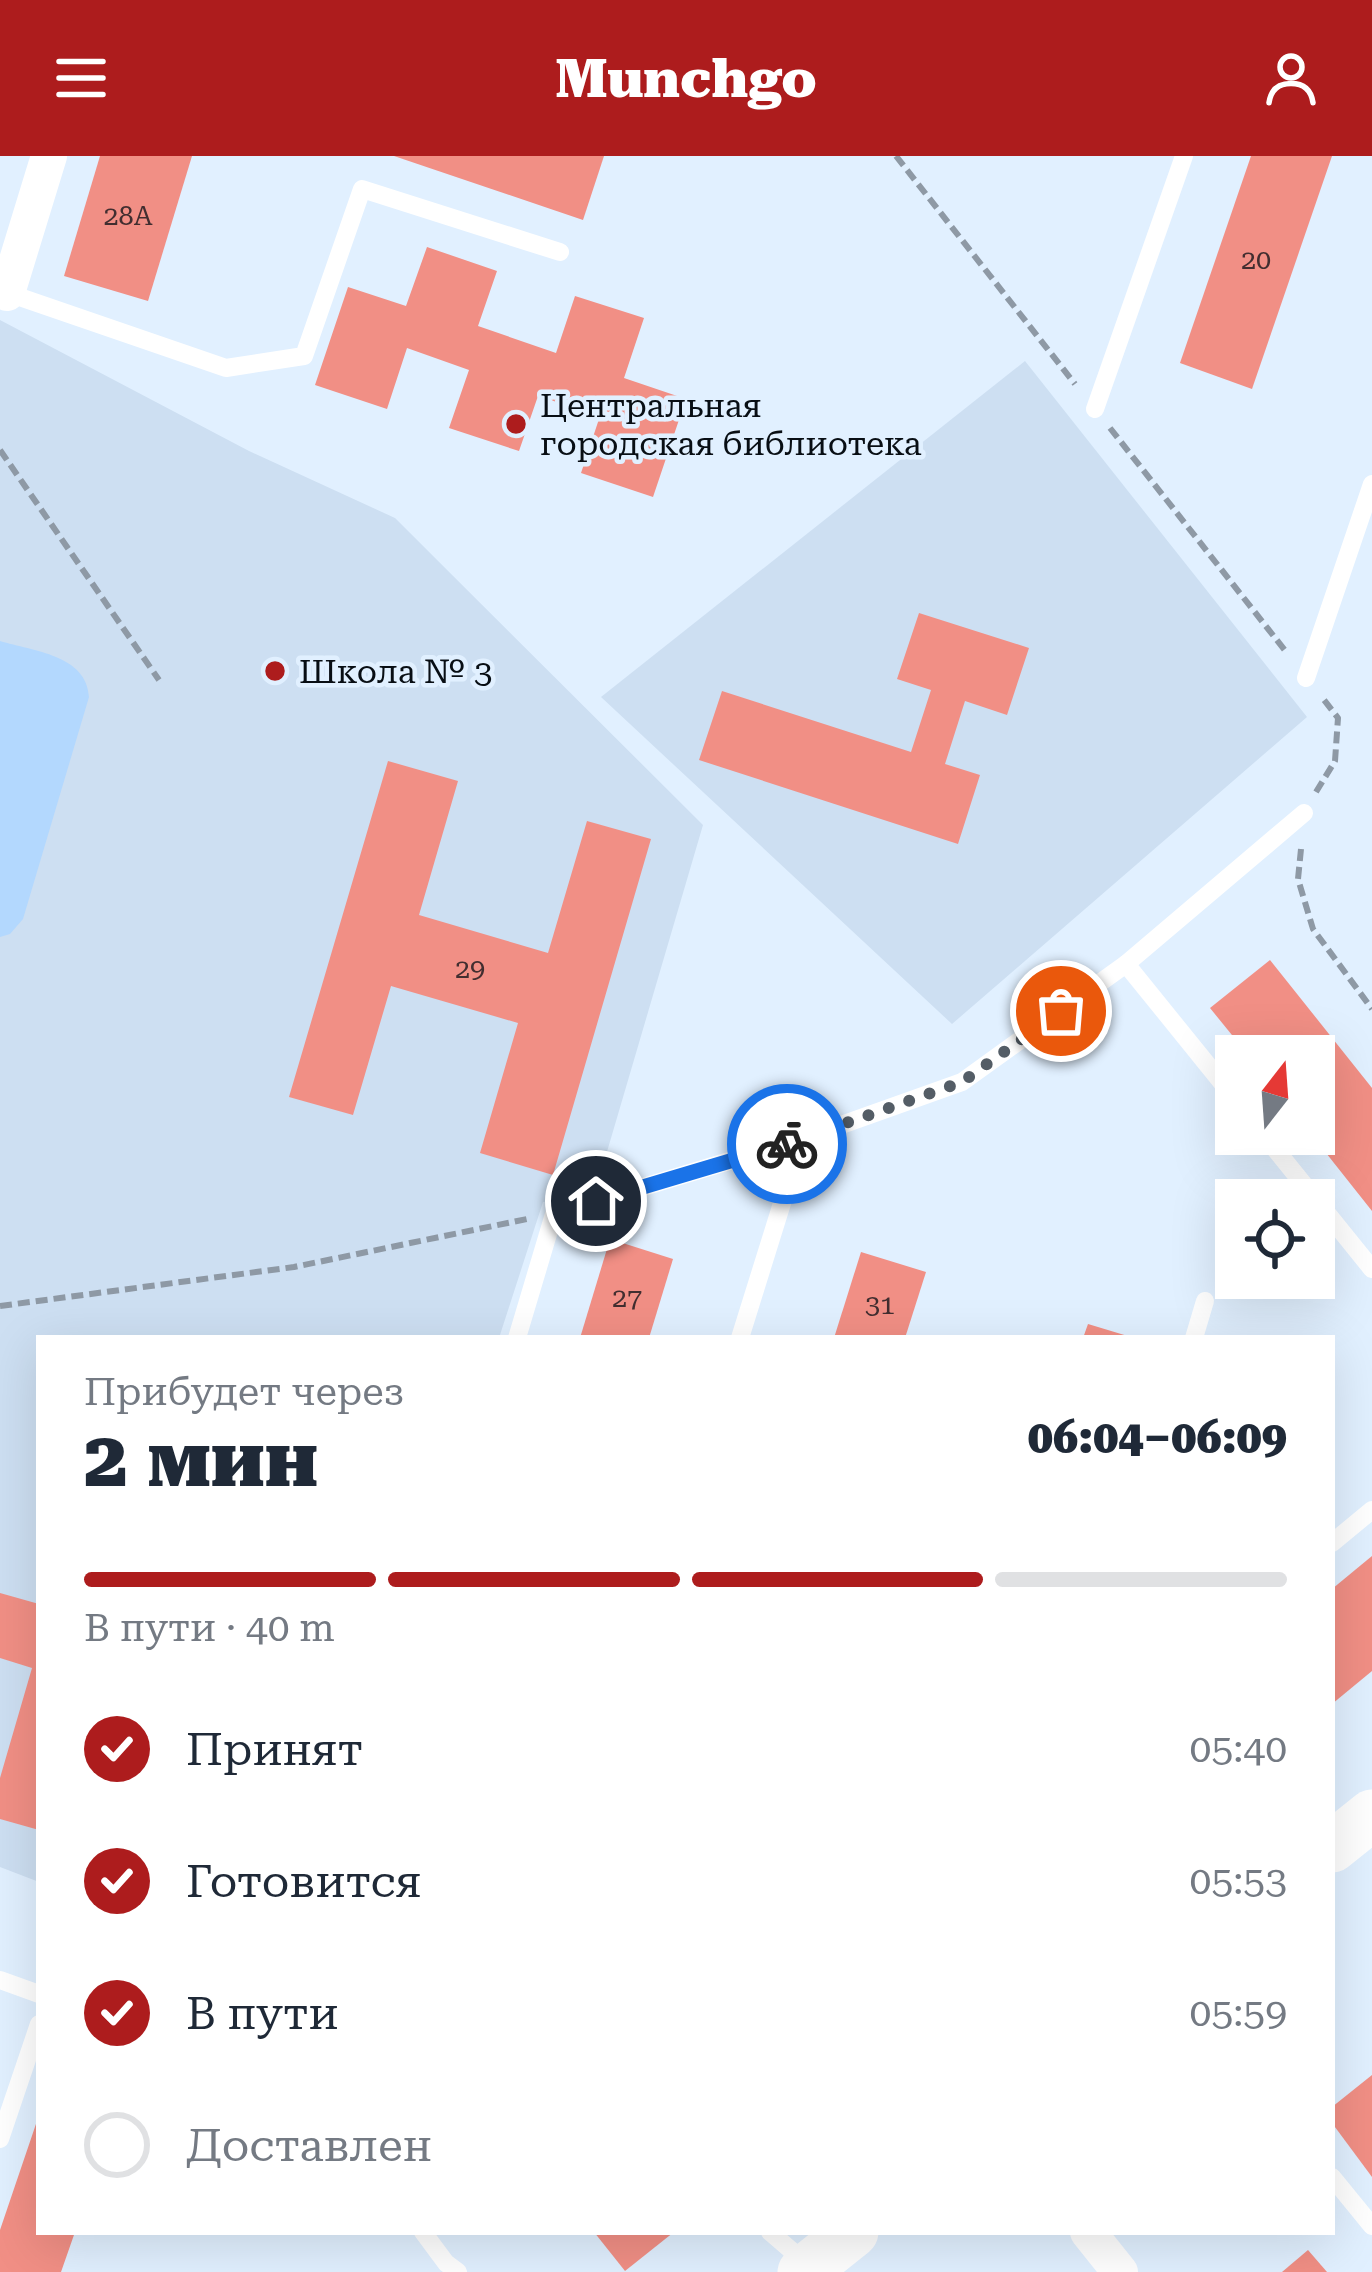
<!DOCTYPE html>
<html lang="ru">
<head>
<meta charset="utf-8">
<style>
  body { margin:0; font-family:"Roboto Serif",serif; background:#f6f6f7; color:#1f2937; height:100vh; display:flex; flex-direction:column; font-size:45px; white-space:nowrap }
  * { box-sizing:border-box; margin:0 }
  p { font-size:39px; color:#747a83 }
  .icon { flex:none; width:66px; height:66px; fill:none; stroke:currentColor; stroke-width:2; stroke-linecap:round; stroke-linejoin:round }
  .map { position:relative; flex:1; overflow:hidden }
  .panel { position:absolute; left:36px; top:1179px; width:1299px; height:900px; display:flex; flex-direction:column; background:#fff; border-radius:0px; box-shadow:0 12px 48px #0002 }
  .panel>* { flex:none }
  .needle { width:78px; rotate:17deg }
  .controls { position:absolute; left:1215px; top:879px; display:grid; gap:24px }
  .controls a { display:grid; place-items:center; width:120px; height:120px; border-radius:0px; background:#fff; box-shadow:0 12px 48px #0002; font-size:60px }
  .pin { position:absolute; display:grid; place-items:center; width:102px; height:102px; color:#fff; margin:-51px; border:6px solid #fff; border-radius:50%; box-shadow:0 3px 12px #0007 }
  .courier { position:absolute; display:grid; place-items:center; width:120px; height:120px; margin:-60px; border:9px solid #1a73e8; border-radius:50%; background:#fff; color:#222; box-shadow:0 3px 15px #0007 }
  .head em { font-style:normal; font-weight:800 }
  .head div { display:flex; flex-direction:column-reverse }
  .head { display:flex; align-items:center; justify-content:space-between; height:204px; padding:0 48px }
  h1 { font-size:78px; font-weight:800; line-height:90px }
  .bar { display:grid; grid-template-columns:repeat(4,1fr); gap:18px 12px; align-content:center; height:144px; padding:0 48px }
  .bar i { height:15px; border-radius:9px; background:#e0e1e3 }
  .bar .active { background:#ad1c1d }
  .bar p { grid-column:span 4 }
  ol { padding:0 48px; list-style:none }
  li { display:flex; align-items:center; gap:36px; height:132px }
  li p { margin-inline-start:auto }
  li .icon { padding:12px; border-radius:50%; background:#ad1c1d; color:#fff; stroke-width:4 }
  li:last-child { color:#747a83 }
  li i { width:66px; height:66px; border:6px solid #e0e1e3; border-radius:50% }
  header { display:flex; justify-content:space-between; align-items:center; height:156px; padding:0 48px; background:#ad1c1d; color:#fff; font-size:54px; font-weight:800 }
  .map>svg:first-child { display:block }
  .built { fill:#cddff2 }
  .green { fill:#b3d8fe }
  .building { fill:#f18f85 }
  .lines { fill:none; stroke-linecap:round; stroke-linejoin:round }
  .path { stroke:#8e99a5; stroke-width:6; stroke-dasharray:12 6; stroke-linecap:butt }
  .service { stroke:#fff; stroke-width:18 }
  .minor { stroke:#fff; stroke-width:36 }
  .secondary { stroke:#fff; stroke-width:51 }
  .done { stroke:#545d66; stroke-width:12; stroke-dasharray:0 21.6 }
  .route { stroke:#1a73e8; stroke-width:15 }
  .poi-dot { fill:#ad1c1d; stroke:#e1f0ff; stroke-width:4.5 }
  .labels { text-anchor:middle; dominant-baseline:central; stroke-width:9; stroke-linejoin:round; paint-order:stroke }
  .number-label { font-size:27px; fill:#422e30 }
  .poi-label { font-size:33px; fill:#080e14; stroke:#e1f0ff; text-anchor:start }
</style>
</head>
<body>
<header><svg class="icon" aria-label="menu" viewBox="0 0 24 24"><path d="M4 6h16M4 12h16M4 18h16"/></svg>Munchgo<svg class="icon" aria-label="person" viewBox="0 0 24 24"><circle cx="12" cy="8" r="4"/><path d="M4 21q1-7 8-7t8 7"/></svg></header>
<div class="map">
<svg width="1372" height="2116" viewBox="0 0 1372 2116">
  <rect width="100%" height="100%" fill="#e1f0ff"/>
  <g class="built">
    <path d="M 0,164 L 249,295 L 395,362 L 703,669 L 594,1040 L 543,1046 L 499,1182 L 39,1182 L 39,1726 L 0,1711 Z"/>
    <path d="M 1025,205 L 1307,561 L 952,868 L 601,541 Z"/>
  </g>
  <path class="green" d="M 0,485 C 33,495 87,499 89,541 L 23,763 L 10,778 L 0,781 Z"/>
  <g class="building">
    <path d="M 100,0 L 192,0 L 148,145 L 64,120 Z"/>
    <path d="M 394,0 L 604,0 L 583,64 Z"/>
    <path d="M 1251,0 L 1332,0 L 1252,233 L 1180,207 Z"/>
    <path d="M 427,91 L 497,115 L 478,170 L 556,197 L 575,140 L 644,162 L 624,222 L 686,243 L 653,341 L 581,317 L 600,260 L 538,240 L 519,295 L 449,272 L 469,214 L 407,192 L 387,253 L 315,229 L 348,131 L 406,150 Z"/>
    <path d="M 919,457 L 1029,492 L 1007,559 L 965,545 L 945,608 L 980,619 L 958,688 L 699,604 L 722,535 L 911,596 L 931,534 L 897,523 Z"/>
    <path d="M 388,605 L 458,625 L 419,759 L 548,797 L 587,665 L 651,683 L 553,1019 L 480,997 L 518,867 L 391,830 L 353,959 L 289,941 Z"/>
    <path d="M 1270,804 L 1372,932 L 1372,1055 L 1311,978 L 1314,978 L 1314,900 L 1249,900 L 1210,852 Z"/>
    <path d="M 610,1083 L 673,1103 L 649,1182 L 580,1182 Z"/>
    <path d="M 861,1096 L 926,1116 L 905,1182 L 834,1182 Z"/>
    <path d="M 1088,1168 L 1131,1181 L 1131,1182 L 1083,1182 Z"/>
    <path d="M 1372,1400 L 1372,1515 L 1332,1548 L 1332,1433 Z"/>
    <path d="M 0,1437 L 39,1448 L 39,1674 L 0,1663 L 0,1622 L 32,1512 L 0,1502 Z"/>
    <path d="M 1372,1919 L 1372,2021 L 1332,1967 L 1332,1951 Z"/>
    <path d="M 38,1962 L 39,2076 L 75,2076 L 61,2116 L 0,2116 L 0,2074 Z"/>
    <path d="M 594,2076 L 674,2076 L 625,2115 Z"/>
    <path d="M 1308,2094 L 1327,2116 L 1282,2116 Z"/>
  </g>
  <g class="lines">
    <g class="path">
      <path d="M 896,0 L 1075,228"/>
      <path d="M 1110,272 L 1287,497"/>
      <path d="M 0,294 L 159,524"/>
      <path d="M 1316,636 L 1335,605 L 1338,562 L 1321,540"/>
      <path d="M 1301,693 L 1298,723 L 1313,773 L 1372,853"/>
      <path d="M 0,1150 L 294,1111 L 527,1063"/>
    </g>
    <g class="service">
      <path d="M 5,136 L 226,212 L 304,200 L 362,33 L 560,96"/>
      <path d="M 1095,253 L 1184,0"/>
      <path d="M 1306,522 L 1372,328"/>
      <path d="M 1126,808 L 1236,944"/>
      <path d="M 1263,978 L 1372,1113"/>
      <path d="M 517,1182 L 554,1058 L 802,983 L 962,926 L 1126,808 L 1304,657"/>
      <path d="M 740,1182 L 802,983"/>
      <path d="M 1194,1182 L 1205,1145"/>
      <path d="M 1332,1387 L 1372,1354"/>
      <path d="M 0,1824 L 39,1838"/>
      <path d="M 0,1983 L 39,1868"/>
      <path d="M 1332,2021 L 1372,2070"/>
      <path d="M 423,2076 L 446,2107 L 458,2116"/>
      <path d="M 770,2076 L 806,2107"/>
    </g>
    <g class="minor">
      <path d="M 7,137 L 49,0"/>
      <path d="M 1088,2076 L 1120,2116"/>
    </g>
    <g class="secondary">
      <path d="M 1332,1691 L 1372,1659"/>
      <path d="M 803,2116 L 853,2076"/>
    </g>
  </g>
  <g class="lines">
    <path class="done" d="M 787,988 L 962,926 L 1061,855"/>
    <path class="route" d="M 596,1045 L 787,988"/>
  </g>
  <g class="poi-dot">
    <circle cx="516" cy="268" r="12"/>
    <circle cx="275" cy="515" r="12"/>
  </g>
  <g class="labels">
    <g class="number-label">
      <text x="128" y="60">28А</text>
      <text x="1256" y="104">20</text>
      <text x="470" y="813">29</text>
      <text x="627" y="1142">27</text>
      <text x="880" y="1149">31</text>
    </g>
    <g class="poi-label">
      <text x="540" y="249">Центральная<tspan x="540" dy="38">городская библиотека</tspan></text>
      <text x="299" y="515">Школа № 3</text>
    </g>
  </g>
</svg>
<div class="controls">
<a><svg class="needle" viewBox="-14 -14 28 28"><path d="M0-13l5 13h-10z" fill="#e53935"/><path d="M0 13l5-13h-10z" fill="#747a83"/></svg></a>
<a><svg class="icon" aria-label="locate" viewBox="0 0 24 24"><circle cx="12" cy="12" r="6"/><path d="M12 2v4M12 18v4M2 12h4M18 12h4"/></svg></a>
</div>
<div class="pin" style="left:1061px;top:855px;background:#ea580c"><svg class="icon" aria-label="bag" viewBox="0 0 24 24"><path d="M5 8h14l-1 12H6zM9 8a3 3 0 0 1 6 0"/></svg></div>
<div class="pin" style="left:596px;top:1045px;background:#1f2937"><svg class="icon" aria-label="home" viewBox="0 0 24 24"><path d="M3 11l9-7 9 7M6 9v11h12V9"/></svg></div>
<div class="courier" style="left:787px;top:988px"><svg class="icon" aria-label="bike" viewBox="0 0 24 24"><circle cx="6" cy="16" r="4"/><circle cx="18" cy="16" r="4"/><path d="M6 16l4-8h5l3 8M10 8l3 8H6M13 5h3"/></svg></div>
<section class="panel">
<div class="head"><div><h1>2 мин</h1><p>Прибудет через</p></div><em>06:04–06:09</em></div>
<div class="bar"><i class="active"></i><i class="active"></i><i class="active"></i><i></i><p>В пути · 40 m</p></div>
<ol>
<li><svg class="icon" aria-label="check" viewBox="0 0 24 24"><path d="M5 12l5 5 9-10"/></svg>Принят<p>05:40</p></li>
<li><svg class="icon" aria-label="check" viewBox="0 0 24 24"><path d="M5 12l5 5 9-10"/></svg>Готовится<p>05:53</p></li>
<li><svg class="icon" aria-label="check" viewBox="0 0 24 24"><path d="M5 12l5 5 9-10"/></svg>В пути<p>05:59</p></li>
<li><i></i>Доставлен</li>
</ol>
</section>
</div>
</body>
</html>
